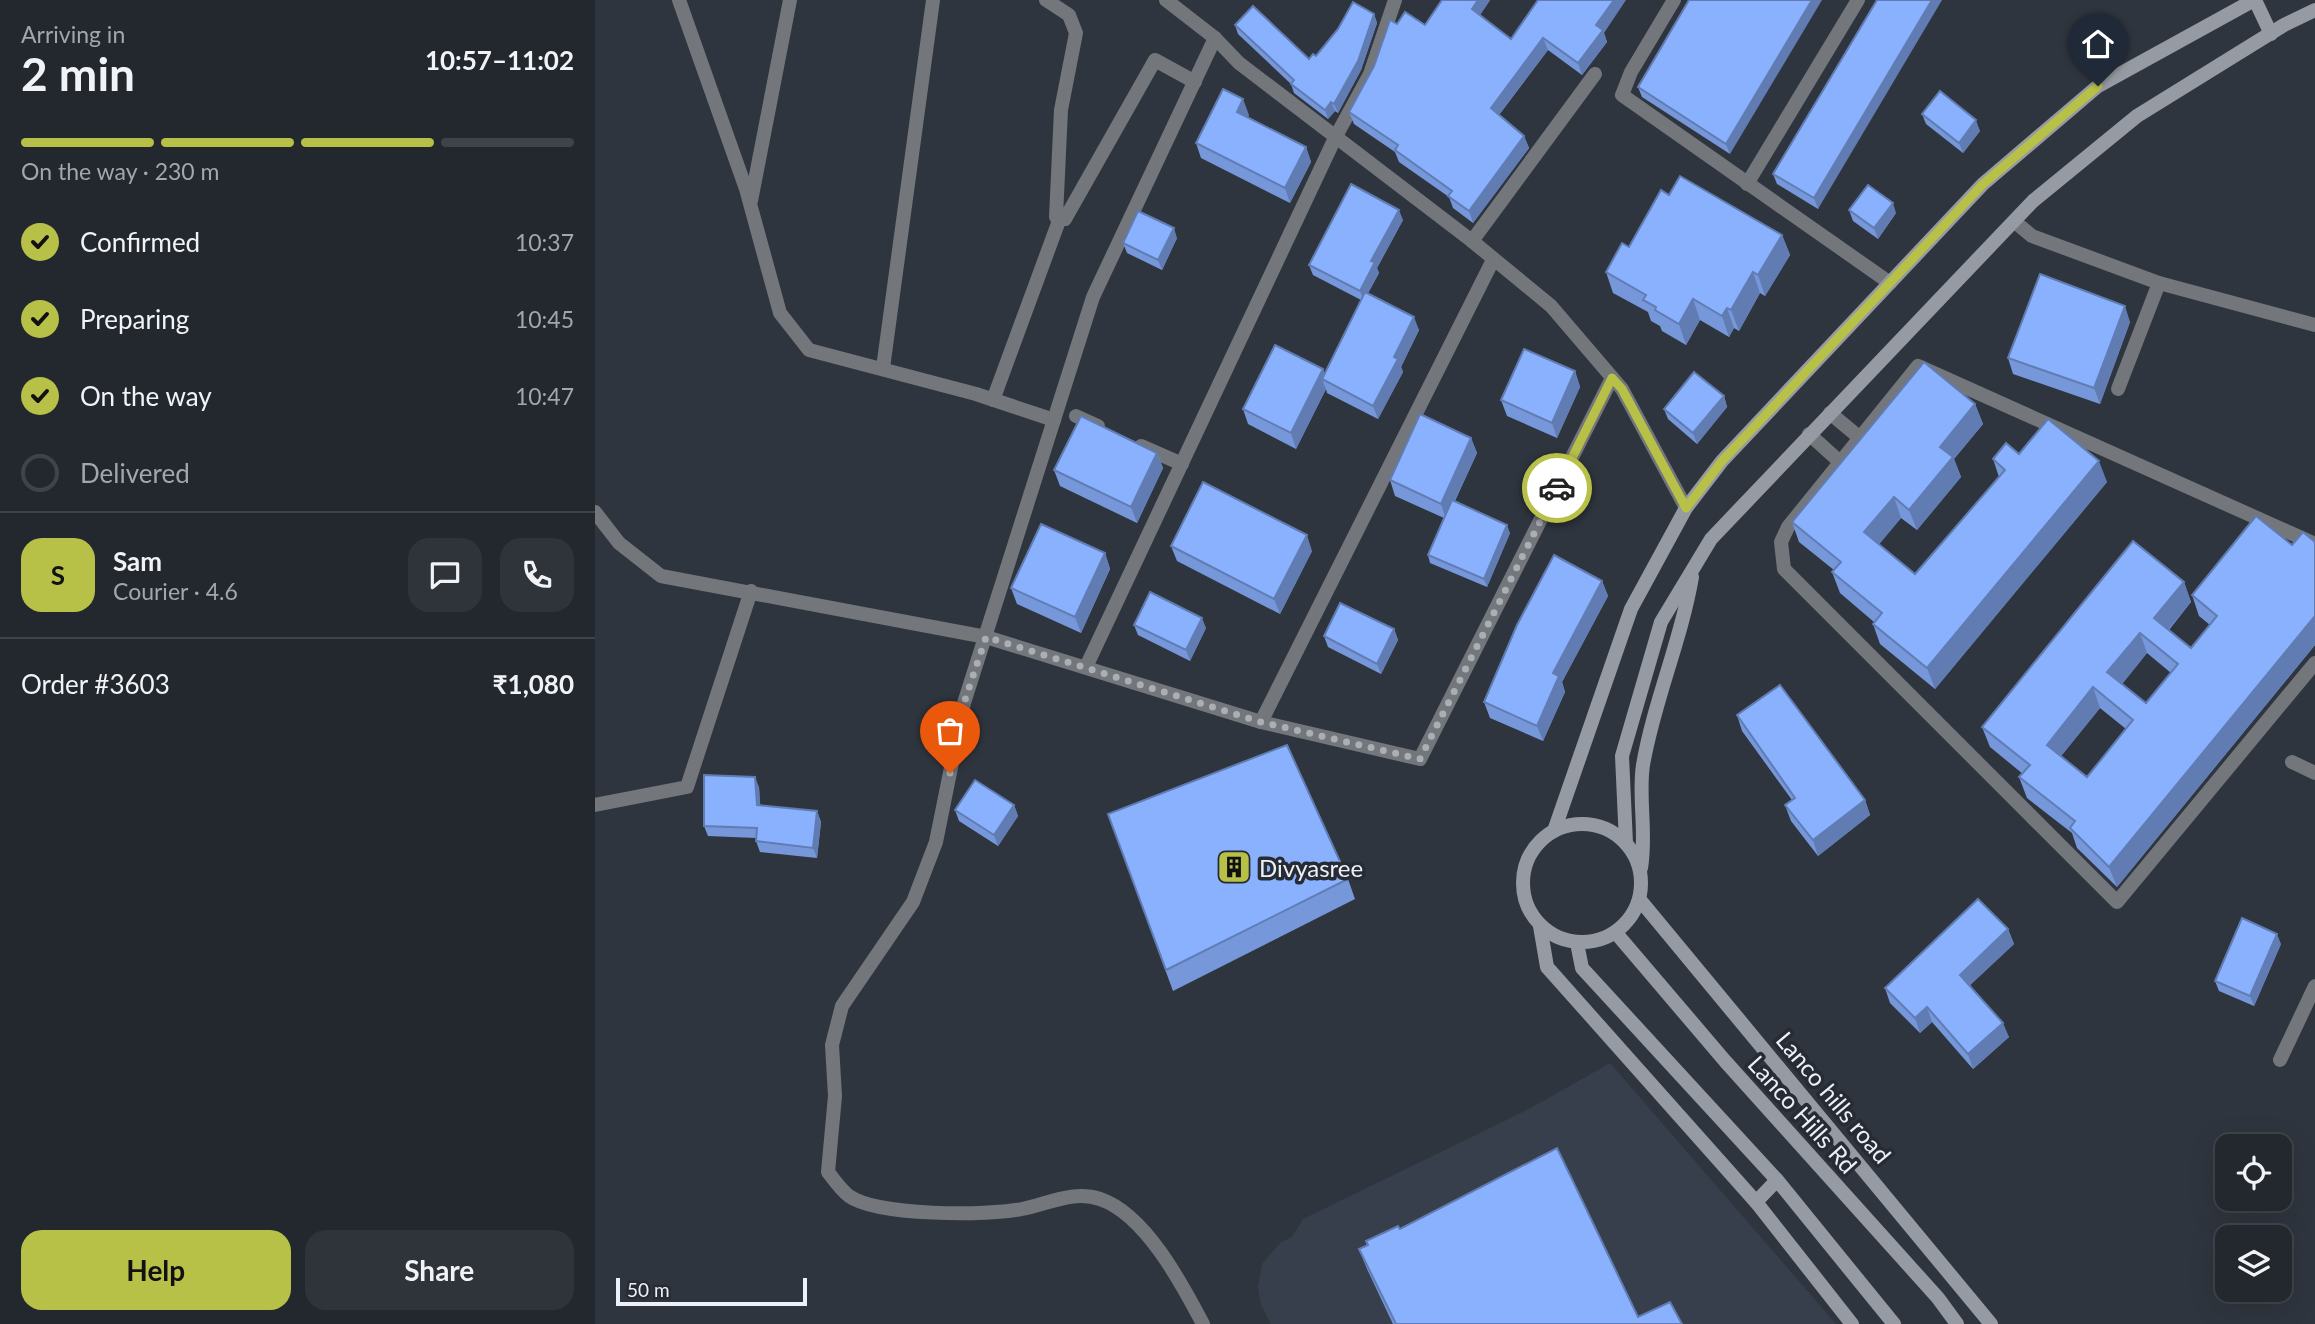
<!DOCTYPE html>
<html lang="en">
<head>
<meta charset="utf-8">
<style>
  body { margin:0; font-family:Lato,sans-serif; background:#2f343a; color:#f1f3f6; height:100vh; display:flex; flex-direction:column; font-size:26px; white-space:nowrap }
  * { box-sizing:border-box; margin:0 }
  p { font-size:23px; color:#a3a6aa }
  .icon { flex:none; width:38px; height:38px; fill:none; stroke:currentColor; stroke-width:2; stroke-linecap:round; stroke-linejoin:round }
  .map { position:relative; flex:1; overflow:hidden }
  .side { display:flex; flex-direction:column; background:#23282e; width:595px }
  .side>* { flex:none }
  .buttons { position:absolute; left:1620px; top:1134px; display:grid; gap:14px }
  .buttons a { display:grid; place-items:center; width:77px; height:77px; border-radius:14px; background:#23282e; box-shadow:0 7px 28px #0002,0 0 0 2px #40444a; font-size:35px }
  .scale { position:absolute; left:21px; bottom:18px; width:191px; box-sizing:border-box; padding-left:7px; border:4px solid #edf0f7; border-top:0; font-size:19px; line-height:24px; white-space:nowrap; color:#edf0f7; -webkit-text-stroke:5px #262b34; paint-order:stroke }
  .pin { position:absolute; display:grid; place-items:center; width:60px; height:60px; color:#fff; margin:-72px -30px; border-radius:50% 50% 50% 0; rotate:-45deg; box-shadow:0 0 7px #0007 }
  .pin .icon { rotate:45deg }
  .courier { position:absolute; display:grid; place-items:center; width:70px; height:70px; margin:-35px; border:5px solid #b8c147; border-radius:50%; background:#fff; color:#222; box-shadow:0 2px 9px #0007 }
  .headline em { font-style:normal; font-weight:700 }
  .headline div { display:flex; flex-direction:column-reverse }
  .headline { display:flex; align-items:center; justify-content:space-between; height:119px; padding:0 21px }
  h1 { font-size:46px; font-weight:700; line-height:52px }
  .bar { display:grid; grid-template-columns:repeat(4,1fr); gap:10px 7px; align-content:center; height:84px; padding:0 21px }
  .bar i { height:9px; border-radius:5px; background:#40444a }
  .bar .current { background:#b8c147 }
  .bar p { grid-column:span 4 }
  .line { display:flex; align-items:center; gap:18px; padding:0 21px; border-top:2px solid #40444a }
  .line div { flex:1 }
  .round { display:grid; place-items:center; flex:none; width:74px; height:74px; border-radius:21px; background:#2f343a }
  ol { padding:0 21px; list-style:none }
  li { display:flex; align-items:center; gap:21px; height:77px }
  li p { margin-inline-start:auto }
  li .icon { padding:7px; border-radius:50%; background:#b8c147; color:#111; stroke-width:4 }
  li:last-child { color:#a3a6aa }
  li i { width:38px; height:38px; border:4px solid #40444a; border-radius:50% }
  .button { display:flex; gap:14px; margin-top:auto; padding:14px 21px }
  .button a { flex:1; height:80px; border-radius:21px; background:#b8c147; color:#111; font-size:28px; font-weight:700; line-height:80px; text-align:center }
  .button a+a { background:#2f343a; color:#f1f3f6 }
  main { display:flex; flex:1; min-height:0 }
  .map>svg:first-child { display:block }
  .built { fill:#373f4d }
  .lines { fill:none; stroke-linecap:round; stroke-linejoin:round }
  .street { stroke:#73767b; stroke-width:14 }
  .secondary { stroke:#969aa2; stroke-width:14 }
  .wall { fill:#7698da; fill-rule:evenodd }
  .shaded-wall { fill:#607cb2 }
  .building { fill:#89b1fe; stroke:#607cb2; stroke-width:2; fill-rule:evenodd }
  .done { stroke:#aaafb6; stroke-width:7; stroke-dasharray:0 12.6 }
  .route { stroke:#b8c147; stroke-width:9 }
  .labels { text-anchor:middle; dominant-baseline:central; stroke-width:7; stroke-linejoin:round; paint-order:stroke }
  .poi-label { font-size:24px; fill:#edf0f7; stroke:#262b34; text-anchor:start }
  .street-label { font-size:24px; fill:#edf0f7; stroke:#262b34 }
</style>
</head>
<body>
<main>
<section class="side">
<div class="headline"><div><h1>2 min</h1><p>Arriving in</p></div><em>10:57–11:02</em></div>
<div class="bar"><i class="current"></i><i class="current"></i><i class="current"></i><i></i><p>On the way · 230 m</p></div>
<ol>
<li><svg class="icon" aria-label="check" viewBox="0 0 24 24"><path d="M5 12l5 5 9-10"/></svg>Confirmed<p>10:37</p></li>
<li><svg class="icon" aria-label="check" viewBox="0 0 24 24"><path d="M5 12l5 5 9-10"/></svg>Preparing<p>10:45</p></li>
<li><svg class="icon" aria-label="check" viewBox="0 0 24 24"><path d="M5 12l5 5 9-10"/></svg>On the way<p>10:47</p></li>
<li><i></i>Delivered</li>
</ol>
<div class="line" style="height:126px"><b class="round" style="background:#b8c147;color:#111">S</b><div><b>Sam</b><p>Courier · 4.6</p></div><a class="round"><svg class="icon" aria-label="chat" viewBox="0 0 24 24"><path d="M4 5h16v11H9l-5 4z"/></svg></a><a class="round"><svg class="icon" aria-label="phone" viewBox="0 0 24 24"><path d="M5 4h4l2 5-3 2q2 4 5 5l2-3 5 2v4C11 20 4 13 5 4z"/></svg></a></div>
<div class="line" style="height:91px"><div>Order #3603</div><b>₹1,080</b></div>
<div class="button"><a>Help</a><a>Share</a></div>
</section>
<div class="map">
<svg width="1720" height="1324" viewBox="0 0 1720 1324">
  <rect width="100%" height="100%" fill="#2f353e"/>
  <path class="built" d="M 1015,1063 L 1241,1324 L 676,1324 L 666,1305 L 663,1287 L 667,1264 L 685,1243 L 697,1237 L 708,1219 L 934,1109 Z"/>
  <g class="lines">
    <g class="street">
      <path d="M 84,0 L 151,189 L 185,313 L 214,350 L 381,394 L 459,420"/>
      <path d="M 451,0 L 474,15 L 481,33 L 466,110 L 461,217 L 470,219 L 560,60 L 600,82"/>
      <path d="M 571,0 L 620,38 L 644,63 L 877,241 L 956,306 L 1027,389 L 1091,508"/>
      <path d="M 1079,0 L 1036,72 L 1027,95 L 1295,283"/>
      <path d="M 1152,184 L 1263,0"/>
      <path d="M 156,201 L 195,0"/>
      <path d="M 1420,222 L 1437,236 L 1564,283 L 1720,325"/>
      <path d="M 877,241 L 1000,74"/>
      <path d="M 288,368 L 338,0"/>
      <path d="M 1523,389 L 1564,283"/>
      <path d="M 398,400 L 465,218"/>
      <path d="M 1235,413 L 1265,438"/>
      <path d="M 481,416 L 503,426"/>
      <path d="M 1214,434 L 1245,462"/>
      <path d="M 546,446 L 587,464"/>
      <path d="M 0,512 L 24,543 L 66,576 L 391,637 L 666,722 L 825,759 L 1017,378"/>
      <path d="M 1720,544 L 1323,366 L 1193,527 L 1186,542 L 1189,569 L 1522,902 L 1720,663"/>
      <path d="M 491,667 L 740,138 L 775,74 L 800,0"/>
      <path d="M 666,722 L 898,260"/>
      <path d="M 1697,762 L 1720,773"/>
      <path d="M 0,805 L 92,787 L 156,591"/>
      <path d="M 1685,1060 L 1720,986"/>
      <path d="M 608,1324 C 587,1284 550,1214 505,1199 C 478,1190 453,1204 427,1209 C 392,1216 282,1216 254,1196 C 246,1190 239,1180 233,1172 L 240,1096 L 237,1045 L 247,1006 L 318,902 L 341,842 L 369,703 L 498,297 L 620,38"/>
    </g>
    <g class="secondary">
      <path d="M 1660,0 L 1676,34"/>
      <circle cx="987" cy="883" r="59"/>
      <path d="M 959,831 L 1036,609 L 1091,508 L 1127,461 L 1388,184 L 1503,86 L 1659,0"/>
      <path d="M 1031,843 L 1027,756 L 1066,622 L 1116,539 L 1438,201 L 1542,116 L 1689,25 L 1720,10"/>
      <path d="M 1046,868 C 1052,833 1043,797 1048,765 C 1059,701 1086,641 1097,577"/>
      <path d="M 1045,900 L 1396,1324"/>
      <path d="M 945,926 L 952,967 L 1161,1202 L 1257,1324"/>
      <path d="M 1021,933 L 1130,1061 L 1343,1298 L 1362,1324"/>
      <path d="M 982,943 L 987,968 L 1182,1180 L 1299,1324"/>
      <path d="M 1161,1202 L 1182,1180"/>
    </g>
  </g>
  <g class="wall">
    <path d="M 847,0 L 895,0 L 885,15 L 916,39 L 1009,33 L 1012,42 L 987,75 L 953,50 L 904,115 L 929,136 L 934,148 L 878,223 L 858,208 L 854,197 L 804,162 L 800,152 L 759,124 L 754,112 L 802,24 L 830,25 Z"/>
    <path d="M 1094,0 L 1135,154 L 1047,97 L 1043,87 Z"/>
    <path d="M 1282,0 L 1223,209 L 1182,184 L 1178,174 Z"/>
    <path d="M 779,14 L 782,23 L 766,70 L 743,113 L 740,111 L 733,119 L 699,93 L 696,84 L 643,34 L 640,25 L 714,59 L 721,56 Z"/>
    <path d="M 1327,114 L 1385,131 L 1368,153 L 1331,124 Z"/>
    <path d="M 654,115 L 653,117 L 711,147 L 716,162 L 695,203 L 606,158 L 601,143 Z"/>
    <path d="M 1074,195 L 1187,235 L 1195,255 L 1170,296 L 1165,293 L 1144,331 L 1139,328 L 1134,337 L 1105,320 L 1091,345 L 1067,331 L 1065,326 L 1056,321 L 1053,312 L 1018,293 L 1011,272 L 1034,247 Z"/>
    <path d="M 1254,210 L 1301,213 L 1283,239 L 1258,221 Z"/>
    <path d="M 808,220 L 782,268 L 784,273 L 773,293 L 824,330 L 806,367 L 808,372 L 783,419 L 732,393 L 731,389 L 701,449 L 653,424 L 648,409 L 728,369 L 730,374 L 766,300 L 718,275 L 714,265 Z"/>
    <path d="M 582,238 L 567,270 L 532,253 L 528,243 Z"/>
    <path d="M 1535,322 L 1505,404 L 1418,374 L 1413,358 Z"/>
    <path d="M 980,371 L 985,387 L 962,438 L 912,416 L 906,400 Z"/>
    <path d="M 1129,396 L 1132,407 L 1102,444 L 1073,419 L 1069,409 Z"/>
    <path d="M 1380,404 L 1388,424 L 1359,459 L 1366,477 L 1322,530 L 1306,518 L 1284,544 L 1320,574 L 1404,477 L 1398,459 L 1424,454 L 1512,482 L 1340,689 L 1285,644 L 1278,624 L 1279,622 L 1245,593 L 1237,572 L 1239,570 L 1204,542 L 1197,522 Z"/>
    <path d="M 876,438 L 882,453 L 860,501 L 915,533 L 892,587 L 835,563 L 833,555 L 849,518 L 800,496 L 795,480 Z"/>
    <path d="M 562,453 L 568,468 L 542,523 L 465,486 L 459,470 Z"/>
    <path d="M 1720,542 L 1720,645 L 1522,887 L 1482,848 L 1477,833 L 1432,798 L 1424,777 L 1428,774 L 1395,747 L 1387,727 L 1589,582 L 1596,602 L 1574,630 L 1596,648 L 1615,625 L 1604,616 L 1597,595 L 1697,545 ZM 1552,653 L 1576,673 L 1551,703 L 1527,684 ZM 1505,708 L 1531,729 L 1492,777 L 1466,756 Z"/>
    <path d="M 576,546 L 717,551 L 685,614 L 582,561 Z"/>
    <path d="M 510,553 L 515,569 L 486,633 L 422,604 L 416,588 Z"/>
    <path d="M 1007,581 L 1013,596 L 967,682 L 970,692 L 948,741 L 895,718 L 889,702 Z"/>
    <path d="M 539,625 L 611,628 L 595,661 L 543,635 Z"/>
    <path d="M 799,629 L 803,640 L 786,674 L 733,647 L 729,636 Z"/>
    <path d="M 1142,715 L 1270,800 L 1275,815 L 1223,856 L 1196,821 L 1190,805 L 1197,800 L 1147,731 Z"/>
    <path d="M 164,787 L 165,805 L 222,811 L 226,822 L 222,858 L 165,852 L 161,841 L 161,838 L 113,836 L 109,826 Z"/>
    <path d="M 419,805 L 423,816 L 403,846 L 364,821 L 360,810 Z"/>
    <path d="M 513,814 L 753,879 L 760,899 L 578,991 Z"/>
    <path d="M 1413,929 L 1419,944 L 1375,985 L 1414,1037 L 1378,1069 L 1337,1022 L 1325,1033 L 1295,1003 L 1290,988 Z"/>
    <path d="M 1686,944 L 1659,1006 L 1624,991 L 1620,981 Z"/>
    <path d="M 805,1229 L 1043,1317 L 1087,1324 L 798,1324 L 772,1269 L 764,1249 L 772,1246 L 771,1241 Z"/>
  </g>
  <g class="shaded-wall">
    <path d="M 883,0 L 895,0 L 881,21 L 877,9 Z"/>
    <path d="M 1019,0 L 1031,0 L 1009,33 L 1012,42 L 987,75 L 983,63 L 1001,25 Z"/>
    <path d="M 1217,0 L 1227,0 L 1135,154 L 1131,144 Z"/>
    <path d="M 1337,0 L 1347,0 L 1223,209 L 1219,198 Z"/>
    <path d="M 779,14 L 782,23 L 766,70 L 743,113 L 739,104 Z"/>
    <path d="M 948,38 L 953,50 L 900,120 L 896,108 Z"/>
    <path d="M 648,99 L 654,115 L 647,127 L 642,112 Z"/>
    <path d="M 736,102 L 740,111 L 733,119 L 730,110 Z"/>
    <path d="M 1381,120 L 1385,131 L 1368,153 L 1364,143 Z"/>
    <path d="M 929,136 L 934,148 L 878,223 L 874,211 Z"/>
    <path d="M 711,147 L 716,162 L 695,203 L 690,188 Z"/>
    <path d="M 1298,203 L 1301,213 L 1283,239 L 1279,228 Z"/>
    <path d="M 804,210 L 808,220 L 782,268 L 784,273 L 769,301 L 765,291 L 776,261 Z"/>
    <path d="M 579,228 L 582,238 L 567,270 L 563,260 Z"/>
    <path d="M 1187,235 L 1195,255 L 1170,296 L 1163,275 Z"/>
    <path d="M 1158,272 L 1165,293 L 1144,331 L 1136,310 Z"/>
    <path d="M 1098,299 L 1105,320 L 1091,345 L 1084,324 Z"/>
    <path d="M 1530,306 L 1535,322 L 1505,404 L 1499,388 Z"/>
    <path d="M 1132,308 L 1139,328 L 1134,337 L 1127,316 Z"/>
    <path d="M 819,317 L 824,330 L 806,367 L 808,372 L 783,419 L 778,406 L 799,357 Z"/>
    <path d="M 728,369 L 732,382 L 727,379 L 731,389 L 701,449 L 696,433 Z"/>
    <path d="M 980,371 L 985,387 L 962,438 L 957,423 Z"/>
    <path d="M 1129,396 L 1132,407 L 1102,444 L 1098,433 Z"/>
    <path d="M 1380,404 L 1388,424 L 1359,459 L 1366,477 L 1322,530 L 1314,510 L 1345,447 Z"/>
    <path d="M 876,438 L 882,453 L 851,519 L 846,504 Z"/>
    <path d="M 562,453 L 568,468 L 542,523 L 536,507 Z"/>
    <path d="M 1504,461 L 1512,482 L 1340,689 L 1332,668 Z"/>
    <path d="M 1299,497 L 1306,518 L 1277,553 L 1269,532 Z"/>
    <path d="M 912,525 L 915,533 L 892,587 L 889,579 Z"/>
    <path d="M 712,535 L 717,551 L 685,614 L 679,599 Z"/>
    <path d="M 510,553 L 515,569 L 486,633 L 480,617 Z"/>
    <path d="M 1007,581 L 1013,596 L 967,682 L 970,692 L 948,741 L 942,726 L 958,673 Z"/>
    <path d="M 1589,582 L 1596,602 L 1566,638 L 1559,618 Z"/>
    <path d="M 1720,616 L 1720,645 L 1522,887 L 1514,867 Z"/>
    <path d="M 607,618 L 611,628 L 595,661 L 591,650 Z"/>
    <path d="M 799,629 L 803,640 L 786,674 L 782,664 Z"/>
    <path d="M 1545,633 L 1552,653 L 1520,693 L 1512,672 Z"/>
    <path d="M 1498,687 L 1505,708 L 1459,765 L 1452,745 Z"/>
    <path d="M 160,777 L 164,787 L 166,816 L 162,805 Z"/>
    <path d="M 1270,800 L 1275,815 L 1223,856 L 1218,840 Z"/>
    <path d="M 419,805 L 423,816 L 403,846 L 399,835 Z"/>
    <path d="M 222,811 L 226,822 L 222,858 L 218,848 Z"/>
    <path d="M 1413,929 L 1419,944 L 1371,989 L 1365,975 Z"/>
    <path d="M 1682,934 L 1686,944 L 1659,1006 L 1655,996 Z"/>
    <path d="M 1332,1007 L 1337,1022 L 1325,1033 L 1320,1018 Z"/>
    <path d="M 1408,1023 L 1414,1037 L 1378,1069 L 1373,1054 Z"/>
  </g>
  <g class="building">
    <path d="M 847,0 L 883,0 L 877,9 L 916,39 L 943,0 L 1019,0 L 1001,25 L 1008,30 L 983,63 L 948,38 L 896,108 L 929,136 L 874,211 L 853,196 L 857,191 L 800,150 L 803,145 L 754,112 L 779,66 L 795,20 L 802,24 L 810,12 L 830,25 Z"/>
    <path d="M 1094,0 L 1217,0 L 1131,144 L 1043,87 Z"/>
    <path d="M 1282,0 L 1337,0 L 1219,198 L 1178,174 Z"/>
    <path d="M 758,2 L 779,14 L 763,61 L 739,104 L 736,102 L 730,110 L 696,84 L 699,80 L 640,25 L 658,6 L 714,59 L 718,54 L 721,56 L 743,29 Z"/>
    <path d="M 628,89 L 648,99 L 642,112 L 711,147 L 690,188 L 601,143 Z"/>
    <path d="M 1345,91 L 1381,120 L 1364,143 L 1327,114 Z"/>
    <path d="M 1085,176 L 1187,235 L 1163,275 L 1158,272 L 1136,310 L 1132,308 L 1127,316 L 1098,299 L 1084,324 L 1060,310 L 1061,307 L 1048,300 L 1051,295 L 1011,272 L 1027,243 L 1034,247 L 1066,190 L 1074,195 Z"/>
    <path d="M 756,184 L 804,210 L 776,261 L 780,262 L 765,291 L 714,265 Z"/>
    <path d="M 1273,185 L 1298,203 L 1279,228 L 1254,210 Z"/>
    <path d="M 543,211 L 579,228 L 563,260 L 528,243 Z"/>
    <path d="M 1445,274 L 1530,306 L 1499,388 L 1413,358 Z"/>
    <path d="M 770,292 L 819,317 L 799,357 L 803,359 L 778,406 L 727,379 Z"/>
    <path d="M 680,345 L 728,369 L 696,433 L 648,409 Z"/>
    <path d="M 929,349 L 980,371 L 957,423 L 906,400 Z"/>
    <path d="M 1329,362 L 1380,404 L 1345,447 L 1358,457 L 1314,510 L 1299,497 L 1269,532 L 1320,574 L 1410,470 L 1398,459 L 1411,443 L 1424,454 L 1453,419 L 1504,461 L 1332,668 L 1278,624 L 1287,613 L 1237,572 L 1246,562 L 1197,522 Z"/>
    <path d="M 1099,372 L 1129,396 L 1098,433 L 1069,409 Z"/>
    <path d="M 825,414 L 876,438 L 846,504 L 795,480 Z"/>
    <path d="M 486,416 L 562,453 L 536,507 L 459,470 Z"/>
    <path d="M 608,482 L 712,535 L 679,599 L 576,546 Z"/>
    <path d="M 857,500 L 912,525 L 889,579 L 833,555 Z"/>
    <path d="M 1661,516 L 1697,545 L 1708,532 L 1720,542 L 1720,616 L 1514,867 L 1475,828 L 1480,821 L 1424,777 L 1435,765 L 1387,727 L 1538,541 L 1589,582 L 1559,618 L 1596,648 L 1622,616 L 1597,595 ZM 1545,633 L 1583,664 L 1551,703 L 1512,672 ZM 1498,687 L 1538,720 L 1492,777 L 1452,745 Z"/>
    <path d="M 446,524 L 510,553 L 480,617 L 416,588 Z"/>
    <path d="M 959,555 L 1007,581 L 958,673 L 964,676 L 942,726 L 889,702 L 922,625 Z"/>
    <path d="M 555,592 L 607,618 L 591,650 L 539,625 Z"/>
    <path d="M 745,603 L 799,629 L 782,664 L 729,636 Z"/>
    <path d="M 1185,685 L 1270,800 L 1218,840 L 1190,805 L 1200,798 L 1142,715 Z"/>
    <path d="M 692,745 L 753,879 L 571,970 L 513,814 Z"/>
    <path d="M 109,775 L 160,777 L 162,805 L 222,811 L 218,848 L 161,841 L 162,828 L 109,826 Z"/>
    <path d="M 380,780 L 419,805 L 399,835 L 360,810 Z"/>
    <path d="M 1383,899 L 1413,929 L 1365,975 L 1408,1023 L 1373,1054 L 1332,1007 L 1320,1018 L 1290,988 Z"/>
    <path d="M 1647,918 L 1682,934 L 1655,996 L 1620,981 Z"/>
    <path d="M 962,1148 L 1043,1317 L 1075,1302 L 1087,1324 L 801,1324 L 764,1249 L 773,1245 L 771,1241 L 803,1226 L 805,1229 Z"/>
  </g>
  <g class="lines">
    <path class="done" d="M 355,773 L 369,703 L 391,637 L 666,722 L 825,759 L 962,488"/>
    <path class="route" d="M 962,488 L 1017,378 L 1027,389 L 1091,508 L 1127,461 L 1388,184 L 1503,86"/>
  </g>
  <defs>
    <symbol id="building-square" viewBox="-11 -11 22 22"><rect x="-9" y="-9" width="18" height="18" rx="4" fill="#b8c147" stroke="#262b34"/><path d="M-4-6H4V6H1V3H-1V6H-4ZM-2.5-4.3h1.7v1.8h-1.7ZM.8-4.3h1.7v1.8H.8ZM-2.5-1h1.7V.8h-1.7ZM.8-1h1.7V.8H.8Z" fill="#111"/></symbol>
  </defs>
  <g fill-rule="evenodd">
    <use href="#building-square" x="620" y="848" width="38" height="38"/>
  </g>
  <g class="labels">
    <g class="poi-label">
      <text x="664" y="867">Divyasree</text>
    </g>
    <g class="street-label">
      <text transform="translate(1239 1097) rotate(50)">Lanco hills road</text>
      <text transform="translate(1208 1114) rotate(48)">Lanco Hills Rd</text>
    </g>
  </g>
</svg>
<div class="buttons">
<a><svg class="icon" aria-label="locate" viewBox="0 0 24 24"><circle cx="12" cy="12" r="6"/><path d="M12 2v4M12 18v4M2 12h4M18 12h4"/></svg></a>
<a><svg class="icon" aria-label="layers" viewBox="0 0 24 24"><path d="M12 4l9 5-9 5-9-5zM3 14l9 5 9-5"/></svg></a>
</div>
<div class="scale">50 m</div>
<div class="pin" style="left:355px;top:773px;background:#ea580c"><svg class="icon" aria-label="bag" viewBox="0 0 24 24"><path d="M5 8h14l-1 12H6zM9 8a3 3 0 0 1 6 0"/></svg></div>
<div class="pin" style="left:1503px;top:86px;background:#1f2937"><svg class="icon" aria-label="home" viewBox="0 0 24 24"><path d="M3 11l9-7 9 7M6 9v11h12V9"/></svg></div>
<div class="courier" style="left:962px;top:488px"><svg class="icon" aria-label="car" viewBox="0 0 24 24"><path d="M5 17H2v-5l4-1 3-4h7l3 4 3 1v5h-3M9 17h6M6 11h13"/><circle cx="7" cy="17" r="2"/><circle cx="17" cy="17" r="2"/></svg></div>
</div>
</main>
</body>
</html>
